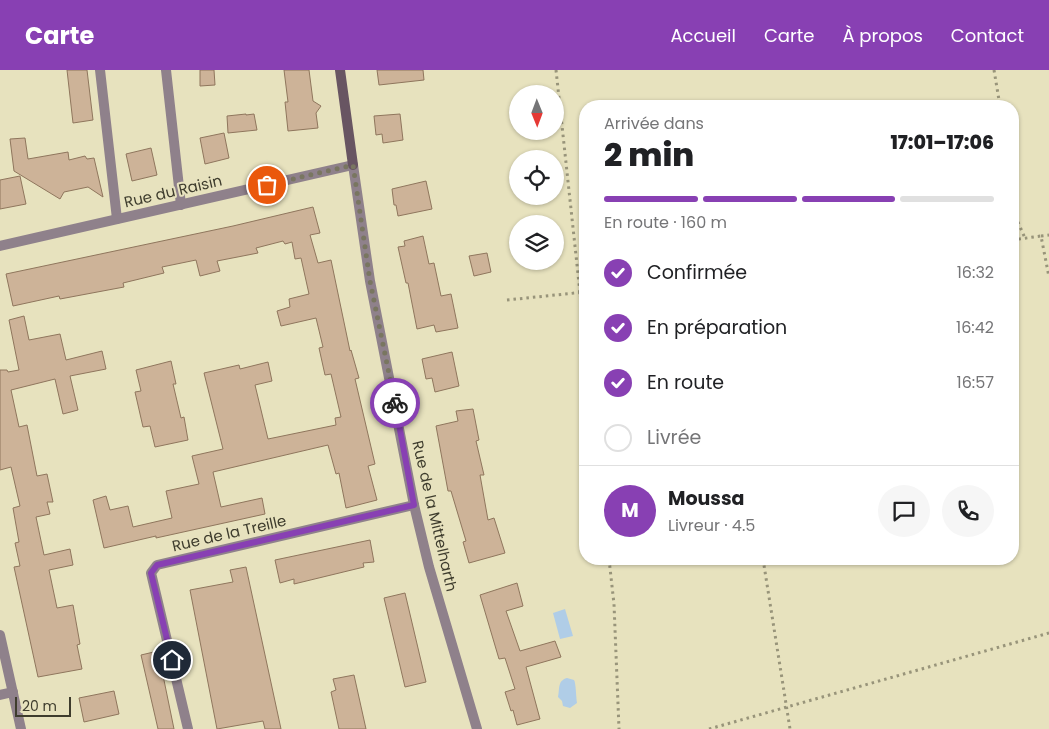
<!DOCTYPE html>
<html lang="fr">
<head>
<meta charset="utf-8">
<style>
  body { margin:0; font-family:Poppins,sans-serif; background:#f6f6f6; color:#202124; height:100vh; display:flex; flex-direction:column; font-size:19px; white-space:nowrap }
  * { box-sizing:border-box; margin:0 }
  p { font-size:16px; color:#757577 }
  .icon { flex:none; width:28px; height:28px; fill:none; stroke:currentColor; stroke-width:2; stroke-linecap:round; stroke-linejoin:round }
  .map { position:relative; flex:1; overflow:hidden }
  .side { position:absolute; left:579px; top:30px; width:440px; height:465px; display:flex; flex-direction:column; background:#fff; border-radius:20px; box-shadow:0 1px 4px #0004 }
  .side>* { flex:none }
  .needle { width:32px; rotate:179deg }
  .controls { position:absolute; left:509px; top:15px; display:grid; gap:10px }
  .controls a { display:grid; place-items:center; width:55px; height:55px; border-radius:50%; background:#fff; box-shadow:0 1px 4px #0004; font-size:25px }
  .scale { position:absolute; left:15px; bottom:12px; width:56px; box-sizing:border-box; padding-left:5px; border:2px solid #3e3c2d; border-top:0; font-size:14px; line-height:18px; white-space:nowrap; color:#3e3c2d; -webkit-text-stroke:4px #e7e2be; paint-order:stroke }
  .pin { position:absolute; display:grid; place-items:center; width:42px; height:42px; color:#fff; margin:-21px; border:2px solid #fff; border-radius:50%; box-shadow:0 1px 5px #0007 }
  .courier { position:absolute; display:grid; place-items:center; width:50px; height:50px; margin:-25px; border:4px solid #8840b3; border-radius:50%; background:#fff; color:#222; box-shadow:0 1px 6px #0007 }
  .headline em { font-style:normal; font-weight:800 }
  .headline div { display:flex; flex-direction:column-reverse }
  .headline { display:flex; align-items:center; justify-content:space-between; height:85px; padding:0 25px }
  h1 { font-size:32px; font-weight:800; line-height:38px }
  .bar { display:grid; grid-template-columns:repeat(4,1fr); gap:8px 5px; align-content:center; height:60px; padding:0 25px }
  .bar i { height:6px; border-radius:4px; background:#e0e0e0 }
  .bar .selected { background:#8840b3 }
  .bar p { grid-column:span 4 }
  .line { display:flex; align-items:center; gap:12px; padding:0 25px; border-top:1px solid #e0e0e0 }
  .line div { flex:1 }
  .round { display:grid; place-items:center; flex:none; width:52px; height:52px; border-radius:26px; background:#f6f6f6 }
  ol { padding:0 25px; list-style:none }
  li { display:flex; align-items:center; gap:15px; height:55px }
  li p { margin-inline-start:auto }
  li .icon { padding:5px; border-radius:50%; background:#8840b3; color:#fff; stroke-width:4 }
  li:last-child { color:#757577 }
  li i { width:28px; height:28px; border:2px solid #e0e0e0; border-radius:50% }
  header { display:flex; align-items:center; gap:30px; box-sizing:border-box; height:70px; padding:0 25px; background:#8840b3; color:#fff }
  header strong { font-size:24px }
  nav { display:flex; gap:28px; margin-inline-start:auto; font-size:18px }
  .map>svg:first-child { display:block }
  .water { fill:#b0cde7 }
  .building { fill:#cdb398; stroke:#8f765d }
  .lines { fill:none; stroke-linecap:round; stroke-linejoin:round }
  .path { stroke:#98947a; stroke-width:3; stroke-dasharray:2.5 4; stroke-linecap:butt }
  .street { stroke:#8f818b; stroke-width:10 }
  .secondary { stroke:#685562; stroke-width:10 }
  .done { stroke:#797660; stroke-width:5; stroke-dasharray:0 9 }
  .route { stroke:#8840b3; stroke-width:6 }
  .labels { text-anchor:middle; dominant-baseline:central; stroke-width:4; stroke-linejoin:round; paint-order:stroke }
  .street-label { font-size:15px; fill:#3e3c2d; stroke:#e7e2be }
</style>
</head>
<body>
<header>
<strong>Carte</strong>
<nav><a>Accueil</a><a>Carte</a><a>À propos</a><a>Contact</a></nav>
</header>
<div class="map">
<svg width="1049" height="659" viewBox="0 0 1049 659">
  <rect width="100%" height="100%" fill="#e7e2be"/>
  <g class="water">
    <path d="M 565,539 L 573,566 L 560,569 L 553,543 Z"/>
    <path d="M 567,608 L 574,610 C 576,613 576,627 577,633 L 570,638 L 563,636 L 562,631 L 558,627 C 560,619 557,611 567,608 Z"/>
  </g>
  <g class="building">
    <path d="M 67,0 L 87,0 L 93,50 L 73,53 Z"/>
    <path d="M 200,0 L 214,0 L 215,15 L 200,16 Z"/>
    <path d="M 284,0 L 309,0 L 313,31 L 321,36 L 316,43 L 318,58 L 288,61 L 285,32 L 288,32 Z"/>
    <path d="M 377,0 L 423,0 L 424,10 L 379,15 Z"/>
    <path d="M 246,44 L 246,45 L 254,44 L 257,60 L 228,63 L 227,46 Z"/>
    <path d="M 400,44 L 403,70 L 383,73 L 382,64 L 376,65 L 374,46 Z"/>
    <path d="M 224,63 L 229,88 L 205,94 L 200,68 Z"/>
    <path d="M 25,68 L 28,89 L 68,82 L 69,90 L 85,86 L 87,89 L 94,88 L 103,127 L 88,117 L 64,122 L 60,129 L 14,101 L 10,69 Z"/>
    <path d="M 151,78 L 157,105 L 132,111 L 126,84 Z"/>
    <path d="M 20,106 L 26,134 L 0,139 L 0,110 Z"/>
    <path d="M 426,111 L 432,139 L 398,146 L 396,135 L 394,135 L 392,119 Z"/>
    <path d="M 313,137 L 320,163 L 310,165 L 318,193 L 331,190 L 350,281 L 351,280 L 359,308 L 355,309 L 375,394 L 368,396 L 377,430 L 346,438 L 339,403 L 336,404 L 328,375 L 213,402 L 221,437 L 262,428 L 265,444 L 156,468 L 156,466 L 104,478 L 93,430 L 106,426 L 110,440 L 128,436 L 133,457 L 172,448 L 166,421 L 199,414 L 192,386 L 223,379 L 204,303 L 239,295 L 240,299 L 268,292 L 272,311 L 255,315 L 268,369 L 336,355 L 335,348 L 341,347 L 331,304 L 325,305 L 319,278 L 323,277 L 316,248 L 281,256 L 277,241 L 290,237 L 289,229 L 309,224 L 301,188 L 295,189 L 292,172 L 285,174 L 283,171 L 256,178 L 258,183 L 217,191 L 220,201 L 200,206 L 196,190 L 162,197 L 164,203 L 123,213 L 124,217 L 60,229 L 59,226 L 13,236 L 6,204 L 233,156 Z"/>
    <path d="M 423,166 L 429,194 L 434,193 L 441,226 L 451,224 L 458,258 L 436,262 L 434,255 L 417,259 L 408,213 L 406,213 L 398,177 L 405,176 L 404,171 Z"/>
    <path d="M 487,183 L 491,202 L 474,206 L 469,186 Z"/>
    <path d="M 24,246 L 29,270 L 60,264 L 66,290 L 102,281 L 106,299 L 70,306 L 78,340 L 63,344 L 55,309 L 11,320 L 19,357 L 27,355 L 37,406 L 47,404 L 53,432 L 47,432 L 50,444 L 36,447 L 44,485 L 70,479 L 73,495 L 49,500 L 57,538 L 73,535 L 80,574 L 77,575 L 82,599 L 38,607 L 14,497 L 20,496 L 15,473 L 19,472 L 13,438 L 20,436 L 11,397 L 0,400 L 0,300 L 7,300 L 8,302 L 19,300 L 9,250 Z"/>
    <path d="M 452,282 L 459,316 L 435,322 L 432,308 L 426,309 L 422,289 Z"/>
    <path d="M 171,291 L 176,314 L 173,314 L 181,348 L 184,347 L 188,370 L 155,377 L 150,356 L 143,357 L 135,322 L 141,321 L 136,300 Z"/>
    <path d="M 473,339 L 479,370 L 476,371 L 484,405 L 480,405 L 488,450 L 494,448 L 505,483 L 469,493 L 463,472 L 466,471 L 451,421 L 448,421 L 436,356 L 458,351 L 456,341 Z"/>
    <path d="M 370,470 L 374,492 L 363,493 L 364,497 L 294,514 L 294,509 L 280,513 L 275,490 Z"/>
    <path d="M 246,497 L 281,659 L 265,659 L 263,651 L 217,659 L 190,520 L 233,512 L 230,500 Z"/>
    <path d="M 517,513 L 523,536 L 506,541 L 520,581 L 555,571 L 561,587 L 526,597 L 540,649 L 517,655 L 513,640 L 511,641 L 505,622 L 515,619 L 505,588 L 499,589 L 480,525 Z"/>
    <path d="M 405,523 L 426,612 L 405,617 L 384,528 Z"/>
    <path d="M 158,581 L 174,659 L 158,659 L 141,585 Z"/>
    <path d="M 354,605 L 366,659 L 339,659 L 331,622 L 336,620 L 333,609 Z"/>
    <path d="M 114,621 L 119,644 L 84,652 L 79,628 Z"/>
  </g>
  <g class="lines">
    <g class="path">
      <path d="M 556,0 L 585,269"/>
      <path d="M 994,0 L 1000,36"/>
      <path d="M 1012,120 L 1017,150 L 1025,168"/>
      <path d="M 1041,166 L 1049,165"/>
      <path d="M 1012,170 L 1041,166 L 1049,207"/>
      <path d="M 507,230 L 585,222"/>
      <path d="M 609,489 L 614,534 L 619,659"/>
      <path d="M 763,489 L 790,659"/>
      <path d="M 709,659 L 1049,563"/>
    </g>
    <g class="street">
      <path d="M 100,0 L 117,149"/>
      <path d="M 166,0 L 181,135"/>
      <path d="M 0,176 L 353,95 L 370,211 L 414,435 L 429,497 L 477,659"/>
      <path d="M 0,565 L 21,659"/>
      <path d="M 0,625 L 13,622"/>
      <path d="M 188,659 L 151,503 L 157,495 L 414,435"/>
    </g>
    <path class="secondary" d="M 340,0 L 353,95"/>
  </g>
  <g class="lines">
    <path class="done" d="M 267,115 L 353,95 L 370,211 L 395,333"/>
    <path class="route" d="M 172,590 L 151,503 L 157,495 L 414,435 L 395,333"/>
  </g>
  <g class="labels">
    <g class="street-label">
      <text transform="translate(173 121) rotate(-13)">Rue du Raisin</text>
      <text transform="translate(435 446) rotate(77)">Rue de la Mittelharth</text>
      <text transform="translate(229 463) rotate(-13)">Rue de la Treille</text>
    </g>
  </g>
</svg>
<div class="controls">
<a><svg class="needle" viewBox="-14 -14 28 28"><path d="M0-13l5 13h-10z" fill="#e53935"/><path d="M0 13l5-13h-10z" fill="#757577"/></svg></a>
<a><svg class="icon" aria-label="locate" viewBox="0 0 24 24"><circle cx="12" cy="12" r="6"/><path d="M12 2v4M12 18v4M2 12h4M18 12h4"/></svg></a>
<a><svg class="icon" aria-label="layers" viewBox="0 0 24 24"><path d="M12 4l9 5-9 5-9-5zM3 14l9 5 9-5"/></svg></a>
</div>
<div class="scale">20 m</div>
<div class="pin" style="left:267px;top:115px;background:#ea580c"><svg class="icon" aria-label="bag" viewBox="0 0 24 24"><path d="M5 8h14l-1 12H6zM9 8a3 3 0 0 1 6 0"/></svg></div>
<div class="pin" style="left:172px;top:590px;background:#1f2937"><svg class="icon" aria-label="home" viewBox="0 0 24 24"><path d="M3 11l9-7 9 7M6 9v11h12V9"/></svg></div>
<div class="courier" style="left:395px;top:333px"><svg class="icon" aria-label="bike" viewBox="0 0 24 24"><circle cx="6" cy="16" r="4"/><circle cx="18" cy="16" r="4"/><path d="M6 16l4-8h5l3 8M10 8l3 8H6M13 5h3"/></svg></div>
<section class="side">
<div class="headline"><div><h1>2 min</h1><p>Arrivée dans</p></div><em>17:01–17:06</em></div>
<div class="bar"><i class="selected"></i><i class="selected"></i><i class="selected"></i><i></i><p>En route · 160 m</p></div>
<ol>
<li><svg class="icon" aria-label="check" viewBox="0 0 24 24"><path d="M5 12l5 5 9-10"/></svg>Confirmée<p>16:32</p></li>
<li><svg class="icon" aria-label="check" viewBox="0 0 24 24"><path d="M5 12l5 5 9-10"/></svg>En préparation<p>16:42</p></li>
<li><svg class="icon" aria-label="check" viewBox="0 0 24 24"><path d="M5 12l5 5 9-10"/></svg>En route<p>16:57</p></li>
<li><i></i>Livrée</li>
</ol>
<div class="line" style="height:90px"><b class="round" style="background:#8840b3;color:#fff">M</b><div><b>Moussa</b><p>Livreur · 4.5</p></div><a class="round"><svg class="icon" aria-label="chat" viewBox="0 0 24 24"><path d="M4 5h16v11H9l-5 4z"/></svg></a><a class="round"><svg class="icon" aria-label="phone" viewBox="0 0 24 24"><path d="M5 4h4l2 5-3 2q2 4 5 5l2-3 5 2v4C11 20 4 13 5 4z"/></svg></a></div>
</section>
</div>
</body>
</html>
